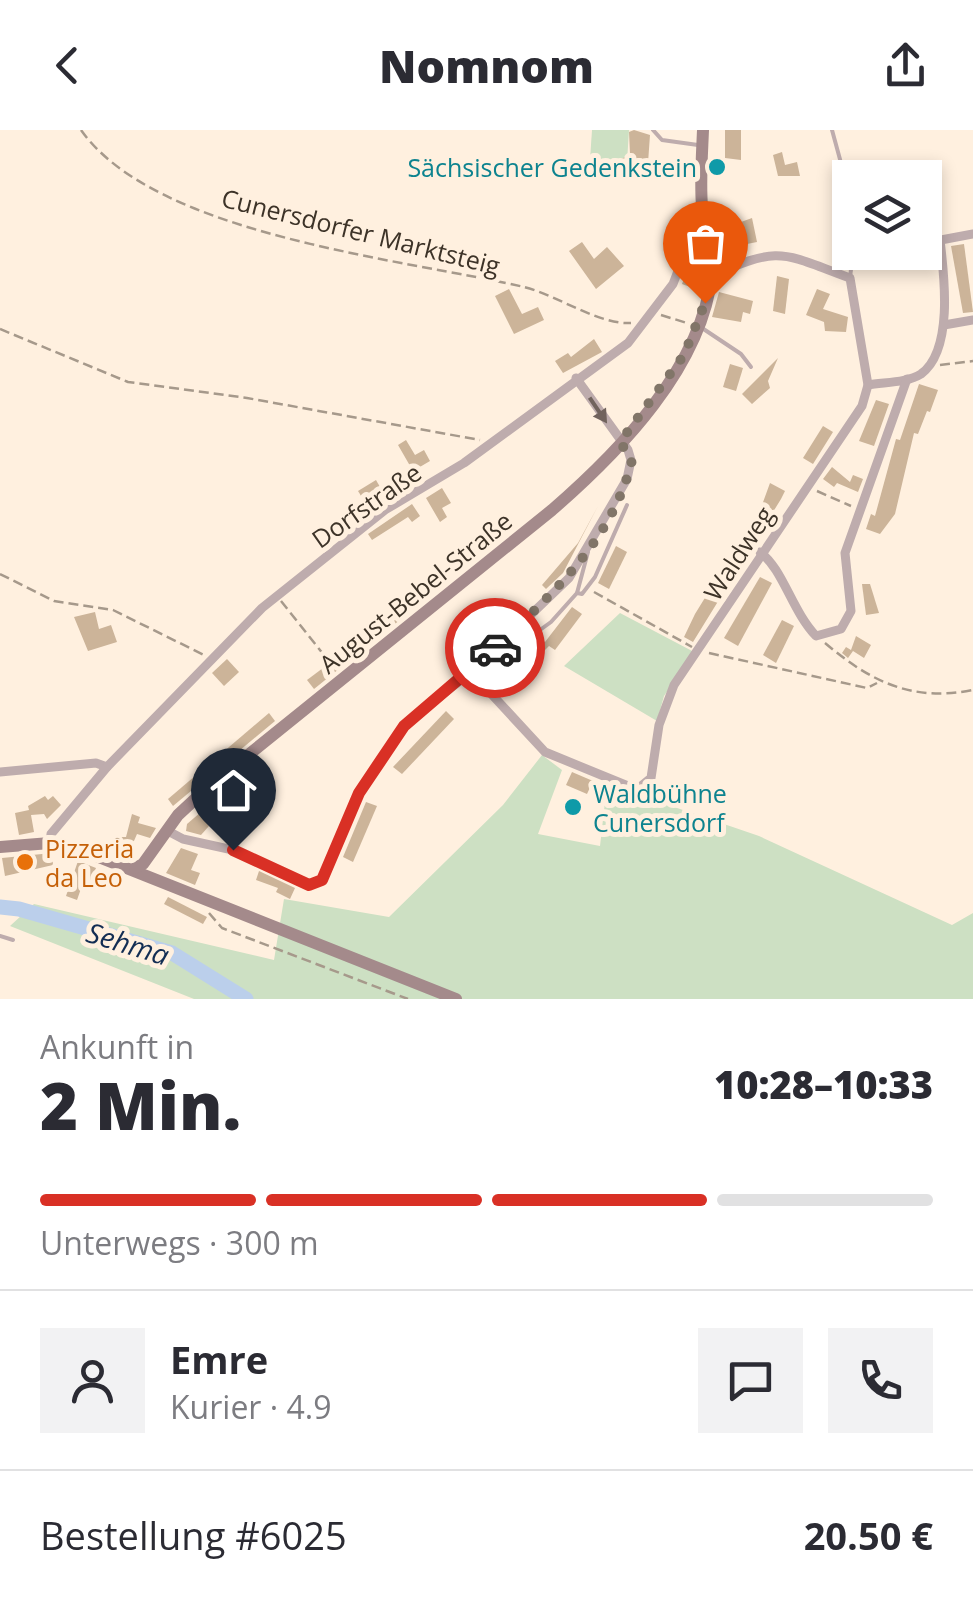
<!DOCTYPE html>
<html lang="de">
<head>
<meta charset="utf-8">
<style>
  body { margin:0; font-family:"Open Sans",sans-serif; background:#f2f2f3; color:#2b2b33; height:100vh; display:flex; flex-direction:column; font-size:38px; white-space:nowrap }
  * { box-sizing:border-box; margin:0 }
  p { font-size:32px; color:#7c7c81 }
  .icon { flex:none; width:55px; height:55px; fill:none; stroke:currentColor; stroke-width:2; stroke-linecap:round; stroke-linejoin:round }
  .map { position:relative; height:869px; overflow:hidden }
  .panel { display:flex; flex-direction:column; background:#fff; flex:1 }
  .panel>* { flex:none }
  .tools { position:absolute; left:832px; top:30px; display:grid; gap:20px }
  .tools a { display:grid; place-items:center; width:110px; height:110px; border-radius:0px; background:#fff; box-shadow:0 5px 15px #0003; font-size:50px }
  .pin { position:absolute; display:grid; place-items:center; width:85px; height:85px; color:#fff; margin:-102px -42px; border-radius:50% 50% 50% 0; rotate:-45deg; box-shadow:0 0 10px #0007 }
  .pin .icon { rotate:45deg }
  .courier { position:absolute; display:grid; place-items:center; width:100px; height:100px; margin:-50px; border:8px solid #d93025; border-radius:50%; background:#fff; color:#222; box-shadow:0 2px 12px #0007 }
  .head em { font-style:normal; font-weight:800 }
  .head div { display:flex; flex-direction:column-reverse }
  .head { display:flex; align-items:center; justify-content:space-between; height:170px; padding:0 40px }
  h1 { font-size:65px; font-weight:800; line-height:75px }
  .bar { display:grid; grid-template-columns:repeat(4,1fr); gap:15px 10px; align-content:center; height:120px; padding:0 40px }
  .bar i { height:12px; border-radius:8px; background:#e1e1e2 }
  .bar .current { background:#d93025 }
  .bar p { grid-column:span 4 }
  .line { display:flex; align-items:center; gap:25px; padding:0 40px; border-top:2px solid #e1e1e2 }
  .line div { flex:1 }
  .round { display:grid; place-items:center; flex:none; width:105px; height:105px; border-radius:0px; background:#f2f2f3 }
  header { display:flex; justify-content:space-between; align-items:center; height:130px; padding:0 40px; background:#fff; font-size:45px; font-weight:800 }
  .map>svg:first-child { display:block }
  .green { fill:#cde0c3 }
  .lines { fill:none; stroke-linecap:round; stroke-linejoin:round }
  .river { stroke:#bbcfeb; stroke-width:15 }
  .building { fill:#ccb499 }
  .path { stroke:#a6998b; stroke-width:2.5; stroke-dasharray:10 5; stroke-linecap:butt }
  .lane { stroke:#beacad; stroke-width:4 }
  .street { stroke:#beacad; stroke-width:9 }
  .secondary { stroke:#a48a8b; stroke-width:12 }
  .oneway { fill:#71635d }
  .done { stroke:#817568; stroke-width:10; stroke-dasharray:0 18 }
  .route { stroke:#d93025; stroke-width:12 }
  .culture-dot { fill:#0f9aa8; stroke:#fff0df; stroke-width:4 }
  .food-dot { fill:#e8710a; stroke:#fff0df; stroke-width:4 }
  .labels { text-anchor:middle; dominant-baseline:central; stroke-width:10; stroke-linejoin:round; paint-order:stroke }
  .culture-label { font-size:25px; fill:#0d838f; stroke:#fff0df; text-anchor:end }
  .street-label { font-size:25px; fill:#3d3328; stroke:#fff0df }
  .food-label { font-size:25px; fill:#c56008; stroke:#fff0df; text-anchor:start }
  .water-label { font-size:28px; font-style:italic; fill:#132d53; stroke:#fff0df }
</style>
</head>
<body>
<header><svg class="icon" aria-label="back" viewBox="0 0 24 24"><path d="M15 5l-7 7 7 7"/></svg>Nomnom<svg class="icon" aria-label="share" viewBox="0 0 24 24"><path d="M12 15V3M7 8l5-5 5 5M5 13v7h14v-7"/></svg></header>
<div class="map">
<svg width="973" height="869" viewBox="0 0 973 869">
  <rect width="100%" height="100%" fill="#fff0df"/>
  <g class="green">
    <path d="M 592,0 L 629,0 L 627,32 L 590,30 Z"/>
    <path d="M 620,483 L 694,522 L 664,566 L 657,591 L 564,536 Z"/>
    <path d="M 542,625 L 562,640 L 538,704 L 600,716 L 607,654 L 759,706 L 952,795 L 973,783 L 973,869 L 194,869 L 10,796 L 34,774 L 274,830 L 284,769 L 389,787 L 503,675 Z"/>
  </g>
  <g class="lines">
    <path class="river" d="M 0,777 L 19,779 L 172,823 L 246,869"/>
  </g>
  <g class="building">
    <path d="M 634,0 L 650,5 L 648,33 L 618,31 L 630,24 L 629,2 Z"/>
    <path d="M 725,0 L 741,0 L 741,30 L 725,28 Z"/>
    <path d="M 782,22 L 785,35 L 797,32 L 800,46 L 778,46 L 773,25 Z"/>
    <path d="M 752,88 L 757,112 L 737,116 L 735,107 L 721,110 L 719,100 Z"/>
    <path d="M 582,112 L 594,129 L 607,117 L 624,136 L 596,159 L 569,121 Z"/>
    <path d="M 964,114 L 973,182 L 963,183 L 951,116 Z"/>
    <path d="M 696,117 L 701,122 L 692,140 L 699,143 L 693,158 L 682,154 Z"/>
    <path d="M 777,146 L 789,149 L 785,184 L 773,181 Z"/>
    <path d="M 509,159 L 522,184 L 538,177 L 544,190 L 514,204 L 495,166 Z"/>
    <path d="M 817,159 L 830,164 L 823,179 L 848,187 L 846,202 L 825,201 L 824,192 L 806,185 Z"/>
    <path d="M 719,162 L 753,171 L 750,184 L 743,182 L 741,192 L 712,187 Z"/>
    <path d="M 594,209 L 602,222 L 563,243 L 555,231 L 568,223 L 571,227 Z"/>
    <path d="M 778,228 L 768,251 L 770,258 L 752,274 L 742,264 Z"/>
    <path d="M 730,234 L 743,238 L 736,261 L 723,257 Z"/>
    <path d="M 919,254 L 938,260 L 930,282 L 927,281 L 918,304 L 914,303 L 895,384 L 880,404 L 866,399 L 871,384 L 875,386 L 896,309 L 900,310 Z"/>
    <path d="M 876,270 L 889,274 L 874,316 L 859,311 Z"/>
    <path d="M 823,296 L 833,302 L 813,334 L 803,328 Z"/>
    <path d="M 406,310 L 415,325 L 424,320 L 430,331 L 413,341 L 398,315 Z"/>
    <path d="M 832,337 L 850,352 L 853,345 L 863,349 L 858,362 L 837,353 L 834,357 L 823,349 Z"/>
    <path d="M 376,350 L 384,364 L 366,374 L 358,361 Z"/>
    <path d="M 770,353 L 785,361 L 781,369 L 693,512 L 684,507 L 695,484 L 762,375 Z"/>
    <path d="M 442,358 L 451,373 L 442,378 L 447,387 L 440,392 L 426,368 Z"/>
    <path d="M 412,374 L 420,386 L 412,392 L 408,387 L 372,410 L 368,404 Z"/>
    <path d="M 598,376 L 563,443 L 546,459 L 542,455 L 578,413 Z"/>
    <path d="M 507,390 L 512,398 L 468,428 L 466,413 Z"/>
    <path d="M 616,416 L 627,422 L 609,459 L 598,453 Z"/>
    <path d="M 760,447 L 772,453 L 738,516 L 724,508 Z"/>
    <path d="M 862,454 L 870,454 L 879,483 L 866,485 Z"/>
    <path d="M 407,475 L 411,481 L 314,559 L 307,550 Z"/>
    <path d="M 572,477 L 582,484 L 555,520 L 549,516 L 520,545 L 508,537 L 539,508 L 545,512 Z"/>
    <path d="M 95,482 L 99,499 L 111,495 L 117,512 L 88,521 L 74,487 Z"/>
    <path d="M 515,482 L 518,486 L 473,529 L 468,524 Z"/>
    <path d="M 782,490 L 794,496 L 776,533 L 763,525 Z"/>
    <path d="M 856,506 L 871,515 L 864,528 L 853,521 L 848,528 L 842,523 L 846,517 L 851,520 Z"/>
    <path d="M 227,529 L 239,542 L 224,556 L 212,543 Z"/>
    <path d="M 446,581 L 454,589 L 402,644 L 393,637 Z"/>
    <path d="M 269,583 L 275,591 L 173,676 L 168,669 Z"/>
    <path d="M 572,642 L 593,651 L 587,664 L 566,655 Z"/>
    <path d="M 45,666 L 48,670 L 53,666 L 61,675 L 47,689 L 44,684 L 31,685 L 34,702 L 19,705 L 15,683 L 29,680 L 28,676 Z"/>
    <path d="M 366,672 L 377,676 L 353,732 L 343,727 Z"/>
    <path d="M 201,682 L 209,696 L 201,705 L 186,701 L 187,694 Z"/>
    <path d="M 132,684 L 140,687 L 138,693 L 156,698 L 150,708 L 137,704 L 127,727 L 111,720 L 116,707 L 126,707 Z"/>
    <path d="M 181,718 L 198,724 L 191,740 L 200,743 L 195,755 L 166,743 Z"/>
    <path d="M 52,723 L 53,735 L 5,746 L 2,728 Z"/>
    <path d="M 78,731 L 96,738 L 91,752 L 84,750 L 77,770 L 66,766 Z"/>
    <path d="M 259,741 L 295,758 L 290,769 L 276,762 L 278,758 L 256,750 Z"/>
    <path d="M 168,767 L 207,787 L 203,794 L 164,774 Z"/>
  </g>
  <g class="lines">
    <g class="path">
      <path d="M 81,0 C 156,106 404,129 524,157 C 559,166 599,195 631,193"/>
      <path d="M 661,185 L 687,193"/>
      <path d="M 0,199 L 128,252 L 247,268 L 480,310"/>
      <path d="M 940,235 L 973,231"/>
      <path d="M 817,361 L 851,376"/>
      <path d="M 0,444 L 54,471 L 113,480 L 206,526"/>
      <path d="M 594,462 L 692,517"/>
      <path d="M 281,471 L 335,539"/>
      <path d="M 825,513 C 871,552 912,572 973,560"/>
      <path d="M 709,523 L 867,558 L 877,553"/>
      <path d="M 209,783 L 222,798 L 408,869"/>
    </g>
    <g class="lane">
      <path d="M 653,0 L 662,10 L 698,15"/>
      <path d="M 832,0 L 850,66"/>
      <path d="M 850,148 L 853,122"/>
      <path d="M 702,198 L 741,224 L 751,237"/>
      <path d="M 577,463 L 582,464 L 595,447 L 627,375"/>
      <path d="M 475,547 L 551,492 L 577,463 L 588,422"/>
      <path d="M 0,806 L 13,810"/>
    </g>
    <g class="street">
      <path d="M 925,113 L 973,104"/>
      <path d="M 852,131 L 887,122"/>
      <path d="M 944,195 L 973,190"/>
      <path d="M 868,255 C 883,252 907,253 921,244 C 954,220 944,144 940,110"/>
      <path d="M 760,422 C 783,439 792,481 816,506 L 841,499 L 851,481 L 845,423 L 907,249"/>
      <path d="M 471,542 L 545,622 L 628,656 L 640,657 L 651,648 L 659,595 L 674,555 L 862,276 L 868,255 L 850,148 C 782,123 780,115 712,146"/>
      <path d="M 0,642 L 96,633 L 107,637"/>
      <path d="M 166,700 L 183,709 L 233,720 L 309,755 L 322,750 L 359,663 L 404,595 L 471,542 L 569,448 L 627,349 L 631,330 L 628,320 L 576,248"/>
      <path d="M 50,713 L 51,704 L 107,637 L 262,478 L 385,380 L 464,333 L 628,213 L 673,154 L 701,81"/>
    </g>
    <g class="secondary">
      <path d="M 0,717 L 50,713 L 76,718 L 456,869"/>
      <path d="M 135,738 L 143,734 L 178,685 L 206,659 L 552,380 C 619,322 702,237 712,144 C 715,121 704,99 702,76 C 700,52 702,25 703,0"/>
    </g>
  </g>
  <defs><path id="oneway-solid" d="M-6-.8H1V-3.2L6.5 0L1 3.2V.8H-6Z" transform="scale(2.5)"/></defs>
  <use class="oneway" href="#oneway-solid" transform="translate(598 280) rotate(56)"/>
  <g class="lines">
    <path class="done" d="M 495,518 C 552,464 613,410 632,330 L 620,312 L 684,225 L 705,173"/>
    <path class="route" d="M 233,720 L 309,755 L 322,750 L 359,663 L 404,596 L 495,518"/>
  </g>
  <g class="culture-dot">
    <circle cx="717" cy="37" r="10"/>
    <circle cx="573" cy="677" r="10"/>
  </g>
  <circle class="food-dot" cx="25" cy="732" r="10"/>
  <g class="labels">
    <g class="culture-label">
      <text x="697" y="37">Sächsischer Gedenkstein</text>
      <text x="593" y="663" text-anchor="start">Waldbühne<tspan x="593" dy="29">Cunersdorf</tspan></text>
    </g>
    <g class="street-label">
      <text transform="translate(361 101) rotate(14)">Cunersdorfer Marktsteig</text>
      <text transform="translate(366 375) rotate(-35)">Dorfstraße</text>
      <text transform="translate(738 423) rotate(-57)">Waldweg</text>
      <text transform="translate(415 462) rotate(-39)">August-Bebel-Straße</text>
    </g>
    <g class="food-label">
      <text x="45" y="718">Pizzeria<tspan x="45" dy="29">da Leo</tspan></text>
    </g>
    <g class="water-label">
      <text transform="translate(128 813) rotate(17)">Sehma</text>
    </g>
  </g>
</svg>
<div class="tools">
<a><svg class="icon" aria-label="layers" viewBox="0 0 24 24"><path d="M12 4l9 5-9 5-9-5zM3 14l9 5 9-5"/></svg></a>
</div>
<div class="pin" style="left:705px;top:173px;background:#ea580c"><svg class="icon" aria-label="bag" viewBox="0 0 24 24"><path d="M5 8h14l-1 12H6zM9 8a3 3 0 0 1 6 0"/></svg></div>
<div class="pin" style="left:233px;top:720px;background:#1f2937"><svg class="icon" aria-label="home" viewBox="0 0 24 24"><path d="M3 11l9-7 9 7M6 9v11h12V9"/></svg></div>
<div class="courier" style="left:495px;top:518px"><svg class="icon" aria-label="car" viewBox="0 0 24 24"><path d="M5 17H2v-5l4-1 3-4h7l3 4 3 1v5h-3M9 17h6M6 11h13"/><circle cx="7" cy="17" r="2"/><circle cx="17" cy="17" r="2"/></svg></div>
</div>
<section class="panel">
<div class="head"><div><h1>2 Min.</h1><p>Ankunft in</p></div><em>10:28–10:33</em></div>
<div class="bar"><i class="current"></i><i class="current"></i><i class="current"></i><i></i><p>Unterwegs · 300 m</p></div>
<div class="line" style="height:180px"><a class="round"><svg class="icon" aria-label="person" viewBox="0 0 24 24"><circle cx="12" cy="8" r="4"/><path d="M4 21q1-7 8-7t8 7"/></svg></a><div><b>Emre</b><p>Kurier · 4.9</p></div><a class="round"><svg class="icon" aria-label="chat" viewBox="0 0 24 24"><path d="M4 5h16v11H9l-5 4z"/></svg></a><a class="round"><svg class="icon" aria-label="phone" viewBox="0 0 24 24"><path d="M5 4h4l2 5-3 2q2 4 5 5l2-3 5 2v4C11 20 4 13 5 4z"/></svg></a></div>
<div class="line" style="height:130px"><div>Bestellung #6025</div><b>20.50 €</b></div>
</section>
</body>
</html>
